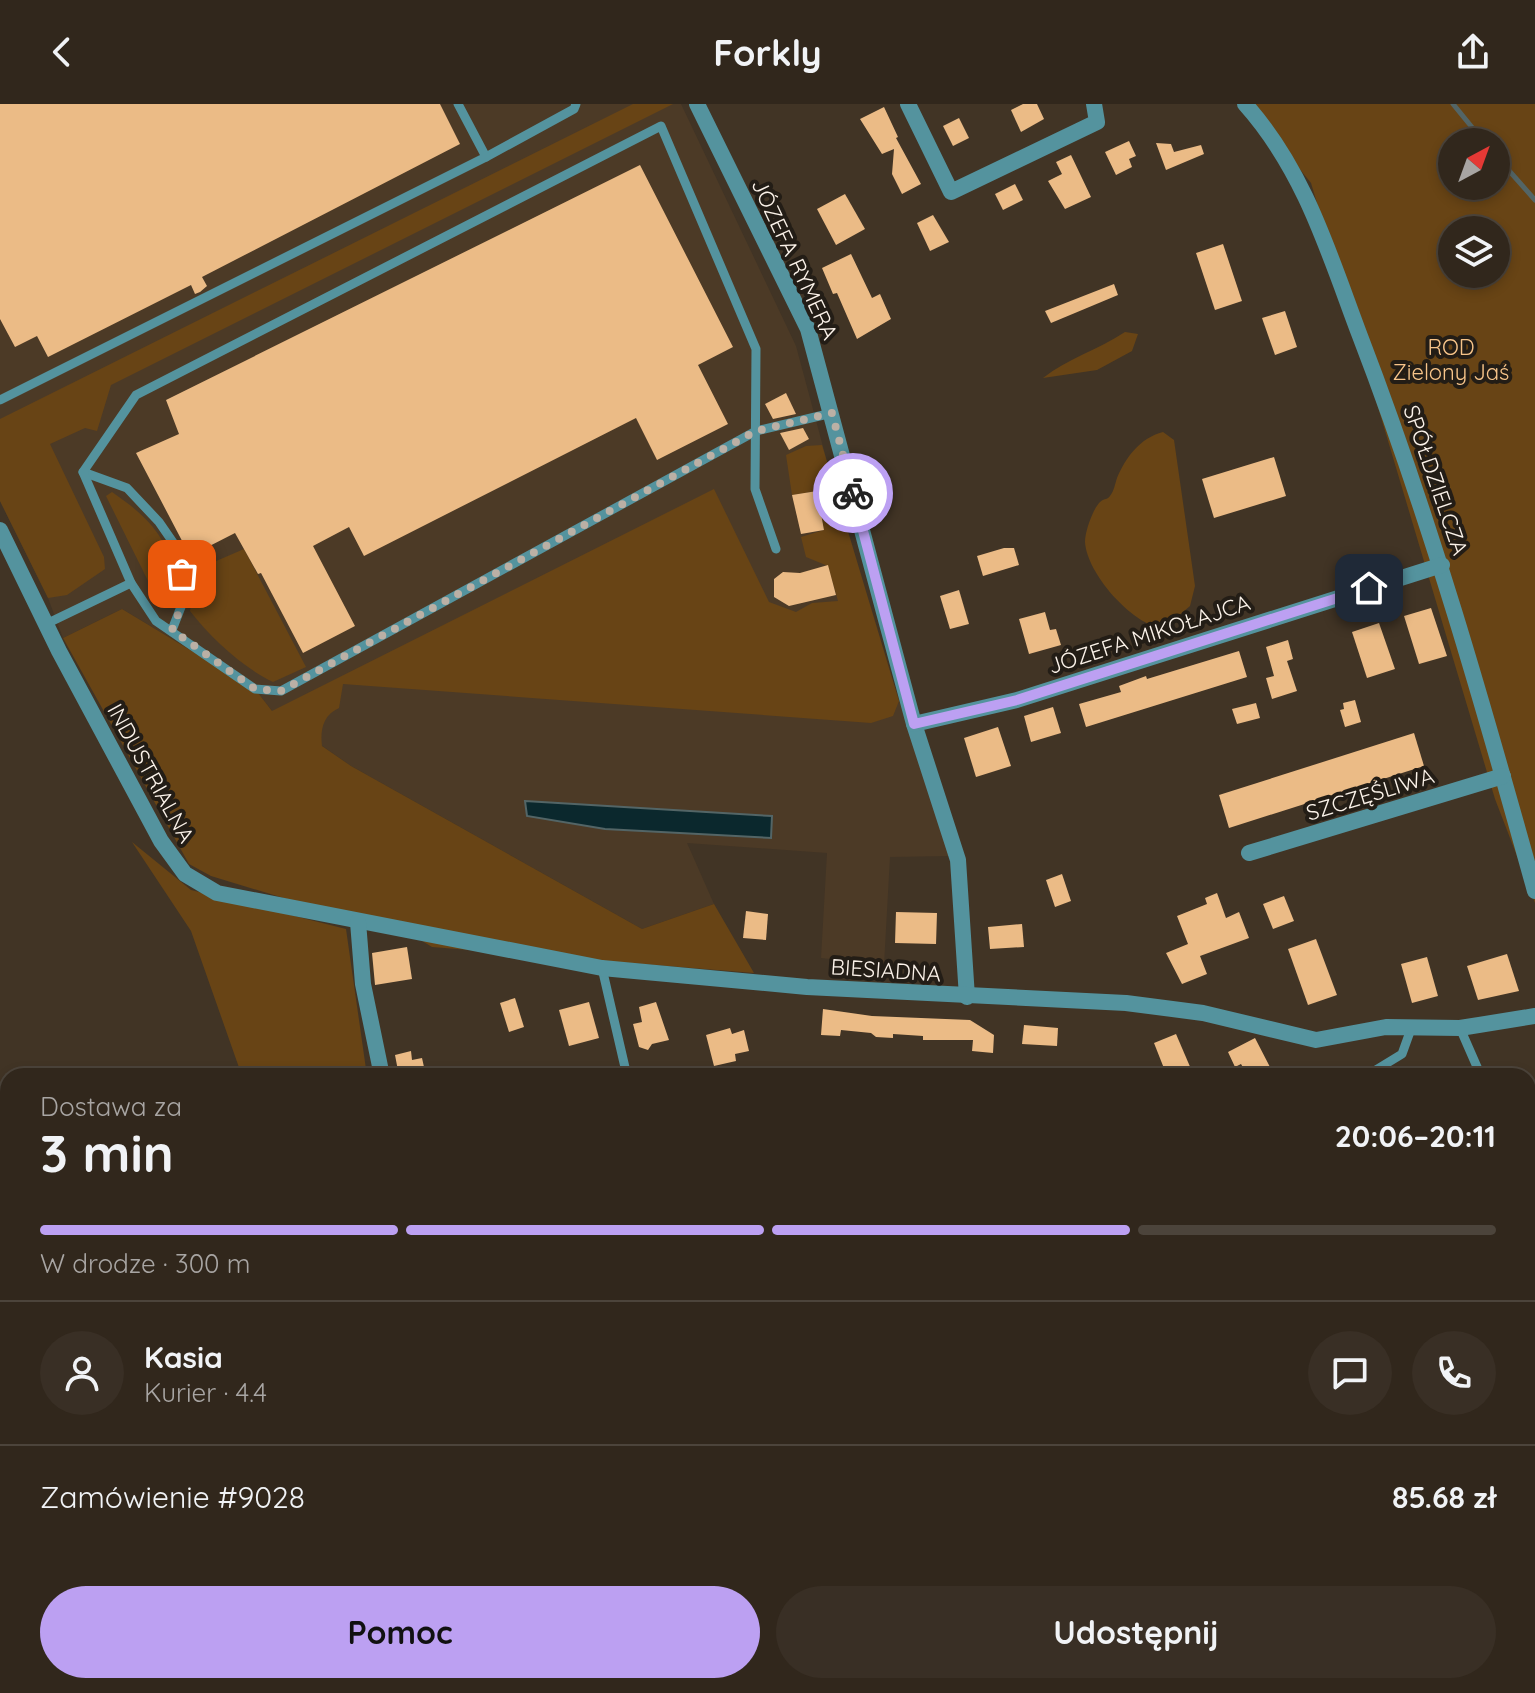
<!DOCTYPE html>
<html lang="pl">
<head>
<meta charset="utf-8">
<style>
  body { margin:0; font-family:Quicksand,sans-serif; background:#392f25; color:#f1f3f6; height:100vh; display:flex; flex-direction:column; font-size:30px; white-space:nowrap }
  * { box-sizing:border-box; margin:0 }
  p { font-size:26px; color:#a8a5a3 }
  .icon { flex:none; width:44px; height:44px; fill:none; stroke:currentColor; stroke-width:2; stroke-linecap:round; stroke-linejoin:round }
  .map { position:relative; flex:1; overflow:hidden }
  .sheet { position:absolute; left:0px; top:964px; width:1536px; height:626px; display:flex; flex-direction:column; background:#31271c; border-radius:24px 24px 0 0; box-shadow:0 4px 12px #0003,0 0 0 2px #4c443b }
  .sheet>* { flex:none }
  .needle { width:52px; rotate:41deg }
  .controls { position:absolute; left:1438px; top:24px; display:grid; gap:16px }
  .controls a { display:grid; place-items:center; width:72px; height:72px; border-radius:50%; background:#31271c; box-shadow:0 4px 12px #0003,0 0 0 2px #4c443b; font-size:40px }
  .pin { position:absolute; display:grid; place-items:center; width:68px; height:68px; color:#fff; margin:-34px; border-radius:16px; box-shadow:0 4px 12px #0006 }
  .courier { position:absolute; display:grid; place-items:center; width:80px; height:80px; margin:-40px; border:6px solid #bca0f2; border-radius:50%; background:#fff; color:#222; box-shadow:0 2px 10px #0007 }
  .headline em { font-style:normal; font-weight:700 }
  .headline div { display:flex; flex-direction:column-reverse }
  .headline { display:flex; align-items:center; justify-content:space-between; height:136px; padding:0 40px }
  h1 { font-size:52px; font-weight:700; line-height:60px }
  .bar { display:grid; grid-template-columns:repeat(4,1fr); gap:12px 8px; align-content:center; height:96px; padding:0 40px }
  .bar i { height:10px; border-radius:6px; background:#4c443b }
  .bar .selected { background:#bca0f2 }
  .bar p { grid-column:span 4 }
  .line { display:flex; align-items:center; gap:20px; padding:0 40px; border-top:2px solid #4c443b }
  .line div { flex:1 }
  .round { display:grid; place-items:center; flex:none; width:84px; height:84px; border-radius:42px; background:#392f25 }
  .primary-button { display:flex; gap:16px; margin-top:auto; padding:16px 40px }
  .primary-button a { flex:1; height:92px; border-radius:48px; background:#bca0f2; color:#111; font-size:32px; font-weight:700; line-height:92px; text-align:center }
  .primary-button a+a { background:#392f25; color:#f1f3f6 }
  header { display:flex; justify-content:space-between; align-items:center; height:104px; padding:0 40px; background:#31271c; font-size:36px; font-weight:700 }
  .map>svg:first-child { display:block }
  .built { fill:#4c3a26 }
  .green { fill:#684415; fill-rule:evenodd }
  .water { fill:#0b282d; stroke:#536566; stroke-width:2 }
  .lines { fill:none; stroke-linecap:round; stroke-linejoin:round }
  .stream { stroke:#536566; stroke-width:5 }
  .building { fill:#ebbb86 }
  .lane { stroke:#54939e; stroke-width:9 }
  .street { stroke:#54939e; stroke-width:16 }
  .secondary { stroke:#5cc7d9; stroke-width:16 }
  .done { stroke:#bbb0a5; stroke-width:8; stroke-dasharray:0 14.4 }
  .route { stroke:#bca0f2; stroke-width:10 }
  .labels { text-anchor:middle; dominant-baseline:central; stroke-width:8; stroke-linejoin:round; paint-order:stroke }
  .street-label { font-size:22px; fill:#fcf3ea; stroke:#231d16 }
  .park-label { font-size:22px; fill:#f7c489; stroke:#231d16 }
</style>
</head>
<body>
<header><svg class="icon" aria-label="back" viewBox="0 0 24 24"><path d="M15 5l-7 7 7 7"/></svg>Forkly<svg class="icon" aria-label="share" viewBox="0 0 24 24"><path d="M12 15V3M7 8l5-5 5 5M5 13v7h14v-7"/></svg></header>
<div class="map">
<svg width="1535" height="1589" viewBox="0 0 1535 1589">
  <rect width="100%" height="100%" fill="#413425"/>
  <g class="built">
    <path d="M 0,0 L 681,0 L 796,242 L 854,458 L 950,752 L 890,753 L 884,861 L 821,854 L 827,749 L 687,739 L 714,800 L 642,825 L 351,662 L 272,607 L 255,585 L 122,505 L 63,534 L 48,494 L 0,397 Z"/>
    <path d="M 8,1255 L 8,1500 L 0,1473 L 0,1258 Z"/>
    <path d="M 30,1582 L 83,1582 L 62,1589 L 32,1589 Z"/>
    <path d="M 325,1582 L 535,1582 L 537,1589 L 328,1589 Z"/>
  </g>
  <g class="green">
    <path d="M 633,0 L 673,0 L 111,281 L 97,327 L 85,324 L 50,340 L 104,453 L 105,465 L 67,491 L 48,494 L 0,397 L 0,315 Z"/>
    <path d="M 1247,0 L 1535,0 L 1535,799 L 1495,695 L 1311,79 ZM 1452,38 L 1496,38 L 1496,82 L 1452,82 ZM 1452,126 L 1496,126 L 1496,170 L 1452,170 Z"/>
    <path d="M 1125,228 L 1138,230 L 1132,247 L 1097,266 L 1043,274 C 1068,254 1098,246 1125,228 Z"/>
    <path d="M 1163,328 L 1174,336 L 1195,482 L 1190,502 L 1163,525 C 1132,520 1087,470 1085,438 C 1085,427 1093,405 1100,398 C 1106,393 1106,397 1110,392 C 1114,387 1115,380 1117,374 C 1126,353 1140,334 1163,328 Z"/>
    <path d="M 822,341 L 899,597 L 893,612 L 871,619 L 343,580 L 339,604 C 323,611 320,626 322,642 L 351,662 L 642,825 L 714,800 L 754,869 L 432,843 L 419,835 L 211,772 L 189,760 L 63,534 L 122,505 L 255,585 L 272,607 L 714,385 L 769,498 L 796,508 L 812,499 L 838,497 L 828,462 L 806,453 L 801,433 L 824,426 L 817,387 L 792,391 L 786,351 L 806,342 Z"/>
    <path d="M 112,388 C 151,415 167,433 178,480 L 158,492 L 152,485 L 106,392 Z"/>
    <path d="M 244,445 L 306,563 L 273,578 C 242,563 211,534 190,507 L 200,464 Z"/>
    <path d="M 132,738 L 191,786 L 346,825 L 367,972 L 242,972 L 191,827 Z"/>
  </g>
  <path class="water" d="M 525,697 L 772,712 L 771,734 L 605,725 L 527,712 Z"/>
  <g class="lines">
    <g class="stream">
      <path d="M 1453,0 L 1484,38"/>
      <path d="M 1496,52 L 1535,96"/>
    </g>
  </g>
  <g class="building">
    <path d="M 0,0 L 440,0 L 460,40 L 202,173 L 207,182 L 200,188 L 195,190 L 191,181 L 48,253 L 37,232 L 15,243 L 0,215 Z"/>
    <path d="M 1023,0 L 1037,0 L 1044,15 L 1021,28 L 1011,6 Z"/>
    <path d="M 884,3 L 898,33 L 896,34 L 921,80 L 902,90 L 892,70 L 894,45 L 882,50 L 860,15 Z"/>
    <path d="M 959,14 L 969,34 L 953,42 L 943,22 Z"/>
    <path d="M 1129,37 L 1136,52 L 1129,55 L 1132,63 L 1116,71 L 1105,48 Z"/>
    <path d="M 1156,39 L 1171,40 L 1174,48 L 1201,41 L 1204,50 L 1166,66 Z"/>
    <path d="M 1071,51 L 1091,93 L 1065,105 L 1048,77 L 1062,70 L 1056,58 Z"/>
    <path d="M 640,61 L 733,243 L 698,261 L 728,320 L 657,356 L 636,314 L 364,452 L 349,423 L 313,442 L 355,522 L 303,549 L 261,469 L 258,470 L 235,429 L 190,452 L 136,349 L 179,330 L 166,296 Z"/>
    <path d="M 1015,80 L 1023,96 L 1003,106 L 995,90 Z"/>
    <path d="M 845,90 L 865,125 L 836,141 L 817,105 Z"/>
    <path d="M 933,111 L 949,138 L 930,147 L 917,119 Z"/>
    <path d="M 1223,140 L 1242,197 L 1215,206 L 1196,149 Z"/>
    <path d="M 851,150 L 872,194 L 880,190 L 891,215 L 857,235 L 837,189 L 833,190 L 822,164 Z"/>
    <path d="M 1114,180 L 1118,191 L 1051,219 L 1045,207 Z"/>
    <path d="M 1285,207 L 1297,243 L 1275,251 L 1262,214 Z"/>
    <path d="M 786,289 L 796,310 L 773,315 L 765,300 Z"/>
    <path d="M 803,324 L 809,335 L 789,346 L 780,329 Z"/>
    <path d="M 1274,353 L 1286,392 L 1214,414 L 1202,375 Z"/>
    <path d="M 817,387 L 824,426 L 801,430 L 792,391 Z"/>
    <path d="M 1004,444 L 1014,444 L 1019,461 L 983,472 L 977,452 Z"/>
    <path d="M 828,461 L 836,491 L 789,502 L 774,493 L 774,475 L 783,468 L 800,469 Z"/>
    <path d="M 959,486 L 969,520 L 950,525 L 940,492 Z"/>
    <path d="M 1431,504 L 1447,552 L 1419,560 L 1404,512 Z"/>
    <path d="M 1045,508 L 1050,526 L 1056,525 L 1061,541 L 1029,550 L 1019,515 Z"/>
    <path d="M 1379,519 L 1395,565 L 1367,574 L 1352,528 Z"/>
    <path d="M 1288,536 L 1293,555 L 1287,557 L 1297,587 L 1272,595 L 1266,574 L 1274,572 L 1266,543 Z"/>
    <path d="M 1239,547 L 1247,573 L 1086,623 L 1079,600 L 1121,588 L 1119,582 L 1146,572 L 1147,575 Z"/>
    <path d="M 1355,596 L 1361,618 L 1345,623 L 1340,606 L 1344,605 L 1343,599 Z"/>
    <path d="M 1256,599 L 1260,614 L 1237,620 L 1232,605 Z"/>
    <path d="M 1053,603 L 1061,629 L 1031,638 L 1024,612 Z"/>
    <path d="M 998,623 L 1011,662 L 976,673 L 964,634 Z"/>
    <path d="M 1414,629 L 1424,662 L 1229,724 L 1219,691 Z"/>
    <path d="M 1062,770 L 1071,797 L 1055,803 L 1046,776 Z"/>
    <path d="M 1217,789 L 1226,814 L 1239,808 L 1249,834 L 1200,852 L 1207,870 L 1182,880 L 1166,849 L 1188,840 L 1177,812 L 1207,800 L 1205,794 Z"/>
    <path d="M 1284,792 L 1294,817 L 1273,825 L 1263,800 Z"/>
    <path d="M 746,807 L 768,810 L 766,836 L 743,834 Z"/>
    <path d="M 896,808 L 937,809 L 936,840 L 895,839 Z"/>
    <path d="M 1022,820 L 1024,843 L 990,845 L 988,823 Z"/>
    <path d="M 1316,835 L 1337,891 L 1308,901 L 1288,845 Z"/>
    <path d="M 407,843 L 412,875 L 375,881 L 372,849 Z"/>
    <path d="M 1507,850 L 1519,887 L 1478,896 L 1467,862 Z"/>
    <path d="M 1427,853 L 1438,892 L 1412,899 L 1401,860 Z"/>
    <path d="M 515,894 L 524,923 L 509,928 L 500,899 Z"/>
    <path d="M 589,898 L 599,934 L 569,942 L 559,906 Z"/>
    <path d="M 656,898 L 669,936 L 652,940 L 648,946 L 639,943 L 633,920 L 642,918 L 639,903 Z"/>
    <path d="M 823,905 L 872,912 L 970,916 L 994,931 L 993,949 L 972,947 L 973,936 L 923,936 L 923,932 L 893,930 L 893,934 L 876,933 L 871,929 L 841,926 L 840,932 L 821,931 Z"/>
    <path d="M 1024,921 L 1058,924 L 1057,942 L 1022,940 Z"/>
    <path d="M 730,924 L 732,930 L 744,926 L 749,947 L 735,950 L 736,957 L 714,962 L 706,931 Z"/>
    <path d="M 1176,930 L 1194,972 L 1167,972 L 1154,939 Z"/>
    <path d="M 1255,934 L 1271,965 L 1248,972 L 1241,960 L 1235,963 L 1228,948 Z"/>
    <path d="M 411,947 L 412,956 L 422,954 L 426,972 L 399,972 L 395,951 Z"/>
  </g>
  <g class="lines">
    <g class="lane">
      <path d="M 486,53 L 574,5 L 576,0"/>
      <path d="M 0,296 L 486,53 L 458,0"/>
      <path d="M 83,368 L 127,384 L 159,418 L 179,447 L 186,490 L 172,526"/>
      <path d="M 131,479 L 156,517 L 255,585 L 281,587 L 756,327 L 832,309"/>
      <path d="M 46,520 L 131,479 L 83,368 L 136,291 L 661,22 L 756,245 L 755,385 L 776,445"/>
      <path d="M 602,864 L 627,972"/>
      <path d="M 1460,924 L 1481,972"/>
      <path d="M 1366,972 L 1402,950 L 1411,925"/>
      <path d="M 1528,1058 L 1535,1070"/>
      <path d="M 338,1582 L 340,1589"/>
      <path d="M 908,1582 L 911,1589"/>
    </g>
    <g class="street">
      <path d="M 697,0 L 808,225 L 914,620 L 958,756 L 967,893"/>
      <path d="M 908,0 L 951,88 L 1097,18 L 1094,0"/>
      <path d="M 1245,0 C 1305,67 1329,150 1360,232 C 1430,414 1483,600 1535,787"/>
      <path d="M 0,426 L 59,547 L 161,737 L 185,770 L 217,789 L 602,864 L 807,883 L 1126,899 L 1203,909 L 1316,936 L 1386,923 L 1460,924 L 1535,912"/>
      <path d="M 914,620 L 1017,596 L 1442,461"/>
      <path d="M 1249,749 L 1503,672"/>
      <path d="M 358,818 L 363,880 L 382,972"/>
      <path d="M 547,1582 L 550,1589"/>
      <path d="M 1492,1582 L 1494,1589"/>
    </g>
    <g class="secondary">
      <path d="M 1528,1310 L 1535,1305"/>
      <path d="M 1181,1589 L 1190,1582"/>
    </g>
  </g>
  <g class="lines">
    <path class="done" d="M 182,470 L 186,490 L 172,526 L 255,585 L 281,587 L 756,327 L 832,309 L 853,389"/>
    <path class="route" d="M 853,389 L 914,620 L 1017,596 L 1369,484"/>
  </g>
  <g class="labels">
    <g class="street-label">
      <text transform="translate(795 155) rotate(65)">JÓZEFA RYMERA</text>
      <text transform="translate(1436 376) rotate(71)">SPÓŁDZIELCZA</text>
      <text transform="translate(1149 530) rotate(-18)">JÓZEFA MIKOŁAJCA</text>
      <text transform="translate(151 669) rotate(61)">INDUSTRIALNA</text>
      <text transform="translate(1370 690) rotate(-17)">SZCZĘŚLIWA</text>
      <text transform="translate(886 866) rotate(4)">BIESIADNA</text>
    </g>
    <g class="park-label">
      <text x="1451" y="243">ROD<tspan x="1451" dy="25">Zielony Jaś</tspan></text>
    </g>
  </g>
</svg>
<div class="controls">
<a><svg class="needle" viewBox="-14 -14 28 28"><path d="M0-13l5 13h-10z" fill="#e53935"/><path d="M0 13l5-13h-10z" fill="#a8a5a3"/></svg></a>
<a><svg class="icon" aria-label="layers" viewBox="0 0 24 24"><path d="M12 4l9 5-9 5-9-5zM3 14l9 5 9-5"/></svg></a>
</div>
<div class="pin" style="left:182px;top:470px;background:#ea580c"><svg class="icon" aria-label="bag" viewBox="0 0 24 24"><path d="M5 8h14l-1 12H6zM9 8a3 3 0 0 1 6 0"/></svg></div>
<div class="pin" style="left:1369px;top:484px;background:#1f2937"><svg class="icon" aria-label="home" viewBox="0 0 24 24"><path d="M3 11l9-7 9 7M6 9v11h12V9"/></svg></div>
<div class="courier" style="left:853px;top:389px"><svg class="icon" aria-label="bike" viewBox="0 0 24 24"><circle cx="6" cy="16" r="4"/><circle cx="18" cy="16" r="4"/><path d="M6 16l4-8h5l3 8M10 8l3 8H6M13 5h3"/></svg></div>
<section class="sheet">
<div class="headline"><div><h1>3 min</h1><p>Dostawa za</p></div><em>20:06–20:11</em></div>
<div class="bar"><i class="selected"></i><i class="selected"></i><i class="selected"></i><i></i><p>W drodze · 300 m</p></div>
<div class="line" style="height:144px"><a class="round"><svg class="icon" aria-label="person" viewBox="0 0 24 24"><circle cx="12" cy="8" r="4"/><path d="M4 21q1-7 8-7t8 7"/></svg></a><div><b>Kasia</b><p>Kurier · 4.4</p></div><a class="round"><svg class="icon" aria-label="chat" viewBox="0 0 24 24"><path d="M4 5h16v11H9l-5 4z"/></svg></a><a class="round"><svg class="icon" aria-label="phone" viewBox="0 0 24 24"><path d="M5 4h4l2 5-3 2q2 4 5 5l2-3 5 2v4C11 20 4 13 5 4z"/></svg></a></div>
<div class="line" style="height:104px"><div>Zamówienie #9028</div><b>85.68 zł</b></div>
<div class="primary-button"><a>Pomoc</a><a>Udostępnij</a></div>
</section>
</div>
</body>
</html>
